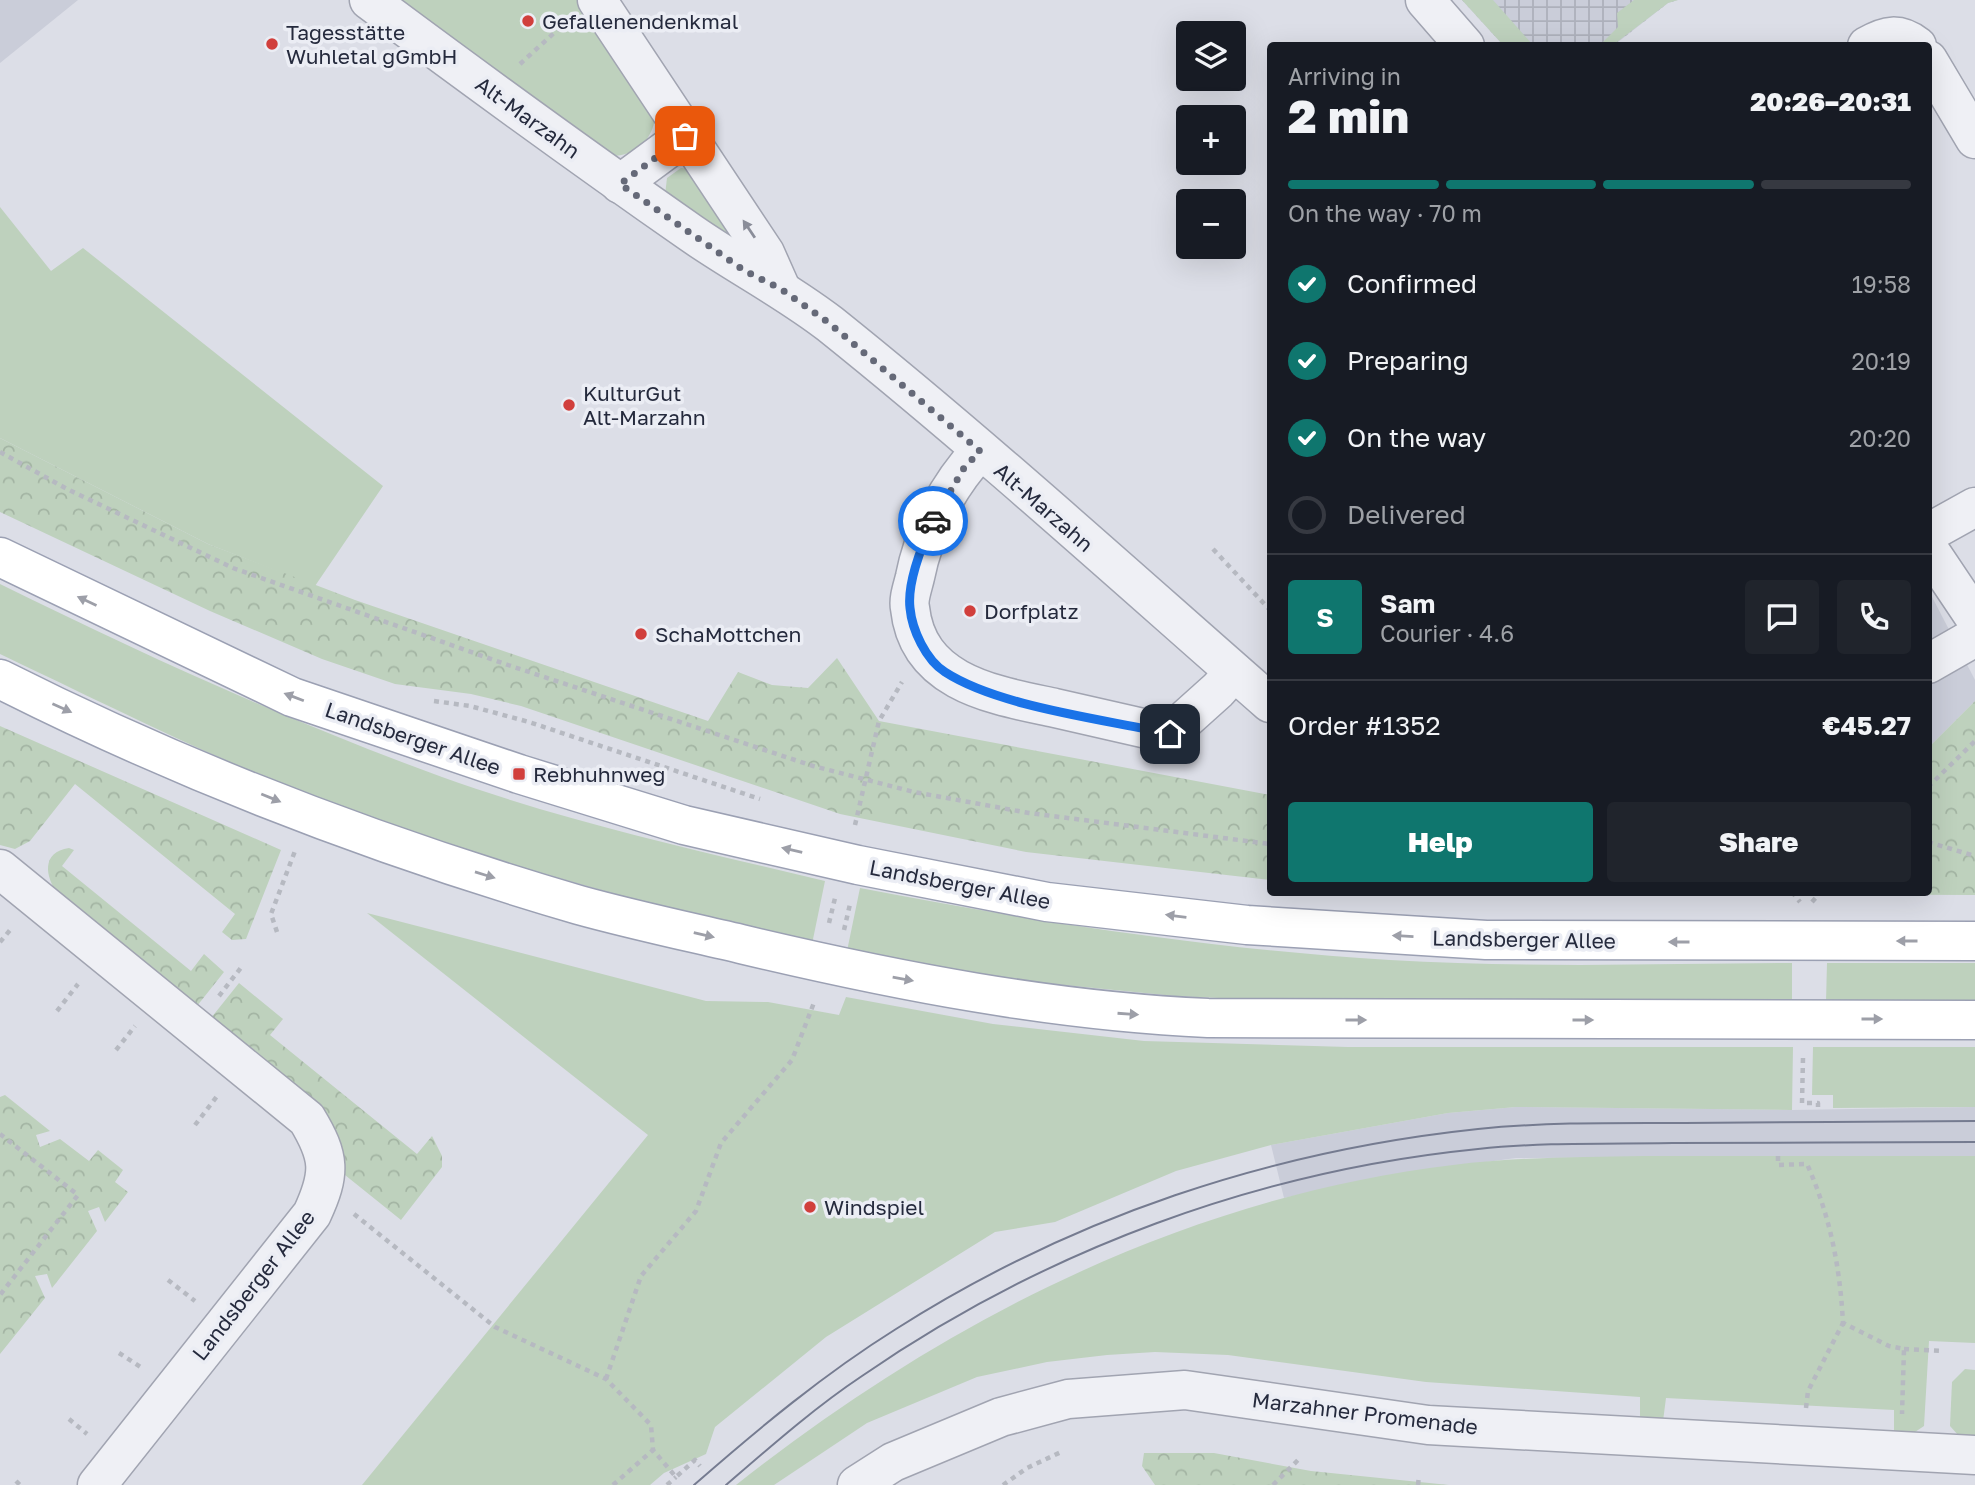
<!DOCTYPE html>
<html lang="en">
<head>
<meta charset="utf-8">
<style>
  body { margin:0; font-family:"Golos Text",sans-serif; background:#20242c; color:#f1f3f6; height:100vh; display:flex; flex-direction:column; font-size:26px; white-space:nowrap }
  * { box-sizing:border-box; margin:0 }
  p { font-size:23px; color:#9ea1a6 }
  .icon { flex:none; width:38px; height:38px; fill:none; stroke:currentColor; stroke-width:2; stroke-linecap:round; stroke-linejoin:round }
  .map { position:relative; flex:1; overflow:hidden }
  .details { position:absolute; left:1267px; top:42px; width:665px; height:854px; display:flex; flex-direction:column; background:#171b24; border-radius:7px; box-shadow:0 7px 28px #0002 }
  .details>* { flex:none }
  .tools { position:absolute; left:1176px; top:21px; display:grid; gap:14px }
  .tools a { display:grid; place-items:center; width:70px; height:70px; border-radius:7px; background:#171b24; box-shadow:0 7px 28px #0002; font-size:35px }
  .pin { position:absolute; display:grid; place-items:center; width:60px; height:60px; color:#fff; margin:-30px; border-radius:14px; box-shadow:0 4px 10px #0006 }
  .courier { position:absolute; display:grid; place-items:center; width:70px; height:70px; margin:-35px; border:5px solid #1a73e8; border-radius:50%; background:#fff; color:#222; box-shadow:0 2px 9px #0007 }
  .summary em { font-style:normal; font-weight:800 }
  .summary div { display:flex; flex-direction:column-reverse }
  .summary { display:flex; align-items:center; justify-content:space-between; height:119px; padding:0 21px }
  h1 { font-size:46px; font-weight:800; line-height:52px }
  .bar { display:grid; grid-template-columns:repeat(4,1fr); gap:10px 7px; align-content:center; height:84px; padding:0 21px }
  .bar i { height:9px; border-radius:5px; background:#363941 }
  .bar .active { background:#0f766e }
  .bar p { grid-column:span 4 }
  .line { display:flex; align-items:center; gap:18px; padding:0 21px; border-top:2px solid #363941 }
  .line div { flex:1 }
  .round { display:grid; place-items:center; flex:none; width:74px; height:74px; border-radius:7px; background:#20242c }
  ol { padding:0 21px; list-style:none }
  li { display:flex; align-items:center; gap:21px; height:77px }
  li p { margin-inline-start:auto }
  li .icon { padding:7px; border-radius:50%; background:#0f766e; color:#fff; stroke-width:4 }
  li:last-child { color:#9ea1a6 }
  li i { width:38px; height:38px; border:4px solid #363941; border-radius:50% }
  .primary-button { display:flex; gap:14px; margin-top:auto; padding:14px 21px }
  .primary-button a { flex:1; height:80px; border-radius:7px; background:#0f766e; color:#fff; font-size:28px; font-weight:800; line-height:80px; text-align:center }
  .primary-button a+a { background:#20242c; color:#f1f3f6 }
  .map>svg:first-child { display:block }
  .built { fill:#cacdd9 }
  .industrial { fill:url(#industrial-grid) }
  .green { fill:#bed1bd }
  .forest { fill:url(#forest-crowns) }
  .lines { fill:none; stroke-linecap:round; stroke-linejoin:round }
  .minor-casing { stroke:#a1a4b1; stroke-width:41 }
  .major-casing { stroke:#9ba0b3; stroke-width:41 }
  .path { stroke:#b6b9c1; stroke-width:4.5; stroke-dasharray:5 5; stroke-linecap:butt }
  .minor { stroke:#eff0f5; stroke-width:38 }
  .major { stroke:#fff; stroke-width:38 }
  .tram { stroke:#757b90; stroke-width:2 }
  .oneway { fill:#8a8d99 }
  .oneway2 { fill:#9d9fa8 }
  .done { stroke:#656978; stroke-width:7; stroke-dasharray:0 12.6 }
  .route { stroke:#1a73e8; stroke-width:9 }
  .poi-dot { fill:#d13f3c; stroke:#ebedf4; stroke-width:2.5 }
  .labels { text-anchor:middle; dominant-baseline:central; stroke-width:7; stroke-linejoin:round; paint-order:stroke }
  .poi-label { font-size:21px; fill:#252a3d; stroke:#ebedf4; text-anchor:start }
  .street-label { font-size:21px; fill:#252a3d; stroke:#ebedf4 }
</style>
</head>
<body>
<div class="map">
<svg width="1975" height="1485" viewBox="0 0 1975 1485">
  <defs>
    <pattern id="industrial-grid" width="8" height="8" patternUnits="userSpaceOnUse" patternTransform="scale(1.75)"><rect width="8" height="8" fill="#cacdd9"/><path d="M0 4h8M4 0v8" fill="none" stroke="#adb0bb"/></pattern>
    <pattern id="forest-crowns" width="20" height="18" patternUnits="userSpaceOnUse" patternTransform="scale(1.75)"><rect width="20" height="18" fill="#bed1bd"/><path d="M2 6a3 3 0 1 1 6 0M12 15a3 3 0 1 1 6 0" fill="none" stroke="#a3b4a3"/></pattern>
  </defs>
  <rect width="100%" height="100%" fill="#dcdee7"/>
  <g class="built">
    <path d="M 0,0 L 78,0 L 0,63 Z"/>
    <path d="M 1929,591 L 1975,680 L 1975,701 L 1929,747 Z"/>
    <path d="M 1516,1107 L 1792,1110 L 1975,1107 L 1975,1156 L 1516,1158 L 1389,1175 L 1284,1198 L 1271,1145 L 1448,1113 Z"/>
  </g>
  <path class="industrial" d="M 1462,0 L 1678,0 L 1668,3 L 1613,46 L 1503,45 Z"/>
  <g class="green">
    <path d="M 394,0 L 585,0 L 655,117 C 653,140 634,157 610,156 Z"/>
    <path d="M 1462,0 L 1493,0 L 1533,45 L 1503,45 Z"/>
    <path d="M 1634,0 L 1678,0 L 1668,3 L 1613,45 L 1600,45 L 1618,27 L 1617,13 Z"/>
    <path d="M 681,168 L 691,169 L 733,233 L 730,240 L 665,195 L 667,178 Z"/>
    <path d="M 0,207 L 51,271 L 83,248 L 383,486 L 315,586 L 208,544 L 0,438 Z"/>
    <path d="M 0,584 C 144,655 291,722 442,777 C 567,822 696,850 825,881 L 812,944 C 637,902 462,855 294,789 C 194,749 97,700 0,654 Z"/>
    <path d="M 860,888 C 1038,922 1209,949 1390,960 C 1523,968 1658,964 1792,963 L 1792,1002 L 1262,1000 L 1175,996 L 1013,980 L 847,951 Z"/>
    <path d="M 367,913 L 706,1001 L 768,1002 L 839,1015 L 846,997 L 993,1024 L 1144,1041 L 1348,1047 L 1793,1047 L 1792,1110 L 1516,1107 L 1448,1113 L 1271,1145 L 1176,1171 L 1055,1222 L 995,1232 L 826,1337 L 715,1427 L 706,1454 L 664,1473 L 650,1485 L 362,1485 L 648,1135 Z"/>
    <path d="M 1827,963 L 1975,963 L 1975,1002 L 1826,1002 Z"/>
    <path d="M 1813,1047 L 1975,1047 L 1975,1107 L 1833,1108 L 1833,1095 L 1812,1095 Z"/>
    <path d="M 1644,1156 L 1975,1156 L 1975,1343 L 1929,1341 L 1924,1426 L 1912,1434 L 1894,1433 L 1894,1410 L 1666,1398 L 1663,1421 L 1640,1419 L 1640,1397 L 1426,1382 L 1228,1355 L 1155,1352 L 1107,1355 L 1047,1362 L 977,1377 L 867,1423 L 774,1485 L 736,1485 C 945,1320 1186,1197 1453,1165 C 1516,1157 1580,1157 1644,1156 Z"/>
    <path d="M 1965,1369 L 1975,1370 L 1975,1437 L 1959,1436 L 1950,1426 L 1952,1382 Z"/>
  </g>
  <g class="forest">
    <path d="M 0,438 L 208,544 L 355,600 L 708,721 L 738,672 L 772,685 L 808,688 L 837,658 L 879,721 L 1270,795 L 1270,880 L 1026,852 L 840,814 L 521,706 L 471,694 L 395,684 L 322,659 L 210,611 L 0,512 Z"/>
    <path d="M 1975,701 L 1975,895 L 1450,893 L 1928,892 L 1929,747 Z"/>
    <path d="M 0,726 L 281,850 L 246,939 L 232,940 L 222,932 L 235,914 L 75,784 L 30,841 L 15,849 L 0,845 Z"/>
    <path d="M 69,848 L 74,850 L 62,866 L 191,971 L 204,954 L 224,972 L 197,1006 L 58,894 C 45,877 41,852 69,848 Z"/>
    <path d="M 239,983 L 283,1019 L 270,1035 L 417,1154 L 432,1136 L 442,1156 L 442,1167 L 401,1220 L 345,1175 L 338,1135 L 328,1116 L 211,1018 Z"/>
    <path d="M 5,1095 L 50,1131 L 36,1135 L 40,1147 L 60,1139 L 89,1161 L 98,1150 L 123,1170 L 115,1182 L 128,1192 L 105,1222 L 99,1207 L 88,1211 L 97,1231 L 52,1288 L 47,1274 L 35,1276 L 45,1298 L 0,1354 L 0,1097 Z"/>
    <path d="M 1144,1453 L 1214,1453 L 1311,1471 L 1449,1485 L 1155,1485 L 1142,1466 Z"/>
  </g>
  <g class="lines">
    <defs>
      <g id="minor">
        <path d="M 369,0 C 475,79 582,157 691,233 C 737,265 786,290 830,324 C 981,445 1125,576 1270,703"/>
        <path d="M 597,0 L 765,253 L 781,289"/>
        <path d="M 1425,0 L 1465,46"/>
        <path d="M 1867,46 C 1886,35 1899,32 1917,46"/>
        <path d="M 1928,60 L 1975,139"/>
        <path d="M 620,184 L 685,136"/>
        <path d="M 980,451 C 948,485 924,531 915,577 C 913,586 908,599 910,608 C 918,684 995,695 1055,708 C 1093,717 1131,725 1169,734 L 1218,690 L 1234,672"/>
        <path d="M 1928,533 L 1975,507"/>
        <path d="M 1928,548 L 1975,618"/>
        <path d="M 1928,664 L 1975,637"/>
        <path d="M 0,869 L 307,1119 C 330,1157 331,1173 312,1214 L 97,1485"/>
        <path d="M 857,1485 L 893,1462 L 1001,1417 L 1068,1399 L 1185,1390 L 1428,1425 L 1975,1455"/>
      </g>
      <g id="major">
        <path d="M 0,557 L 292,697 L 519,774 L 684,825 L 858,865 L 1047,902 L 1247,925 L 1486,940 L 1975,941"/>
        <path d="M 0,679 C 184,772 381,847 579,905 C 633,920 690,932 745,945 C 897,981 1052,1011 1208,1018 L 1975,1020"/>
      </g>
    </defs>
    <use href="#minor" class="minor-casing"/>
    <use href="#major" class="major-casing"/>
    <g class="path">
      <path d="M 520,64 L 565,23"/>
      <path d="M 0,452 L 67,489 L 233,568 L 508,665 L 813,766 L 914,792 L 1029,813 L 1270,844"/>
      <path d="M 1213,549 L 1270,610"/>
      <path d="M 434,701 L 470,706 L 529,722 L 760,799"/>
      <path d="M 1928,787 L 1975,741"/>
      <path d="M 855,825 L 879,721 L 902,682"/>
      <path d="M 1928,842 L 1975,856"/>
      <path d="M 1792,892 L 1800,902"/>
      <path d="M 1812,902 L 1821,892"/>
      <path d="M 829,923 L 835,898"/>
      <path d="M 844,930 L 850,904"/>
      <path d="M 277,932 L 271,914 L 295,851"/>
      <path d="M 0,942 L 11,929"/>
      <path d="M 219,996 L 243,965"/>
      <path d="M 57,1011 L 78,984"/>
      <path d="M 116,1050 L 135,1026"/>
      <path d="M 1803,1058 L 1802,1103 L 1818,1103 L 1818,1109"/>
      <path d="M 195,1125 L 218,1095"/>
      <path d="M 0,1134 L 78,1195 L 0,1295"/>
      <path d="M 1778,1156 L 1778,1165 L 1807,1164 C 1830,1216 1840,1266 1843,1323 L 1889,1346 L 1904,1349 L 1902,1414"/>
      <path d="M 354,1214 L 495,1327 L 606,1379 L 651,1425 L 653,1450 L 676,1477 L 695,1460 L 700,1466"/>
      <path d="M 168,1280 L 195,1301"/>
      <path d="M 1904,1349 L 1942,1351"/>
      <path d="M 119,1353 L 142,1368"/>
      <path d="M 606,1379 L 641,1276 L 696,1211 L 721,1143 L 792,1060 L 815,1000"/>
      <path d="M 1806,1408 L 1808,1391 L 1843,1323"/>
      <path d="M 69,1419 L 87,1434"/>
      <path d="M 16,1481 L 20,1485"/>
      <path d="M 613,1485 L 653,1450"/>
      <path d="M 667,1485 L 676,1477"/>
      <path d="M 1003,1485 L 1027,1468 L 1061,1452"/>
      <path d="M 1273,1485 L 1299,1459"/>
      <path d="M 1418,1485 L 1419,1475"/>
    </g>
    <use href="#minor" class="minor"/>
    <use href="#major" class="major"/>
    <g class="tram">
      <path d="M 694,1485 C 758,1429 824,1374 896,1329 C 1072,1217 1270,1151 1478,1129 C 1547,1122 1616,1123 1685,1123 C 1782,1122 1878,1122 1975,1121"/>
      <path d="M 726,1485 C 770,1447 814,1408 862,1376 C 1045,1250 1257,1171 1478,1149 C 1543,1142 1608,1144 1673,1143 C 1774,1143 1874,1142 1975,1142"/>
    </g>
  </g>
  <defs><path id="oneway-solid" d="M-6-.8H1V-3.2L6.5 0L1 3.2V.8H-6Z" transform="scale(1.75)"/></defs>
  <use class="oneway" href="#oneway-solid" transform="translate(749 229) rotate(-124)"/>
  <g class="oneway2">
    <use href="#oneway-solid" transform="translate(87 601) rotate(-155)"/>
    <use href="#oneway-solid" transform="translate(294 697) rotate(-159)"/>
    <use href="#oneway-solid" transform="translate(62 708) rotate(24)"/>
    <use href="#oneway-solid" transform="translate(271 798) rotate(22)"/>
    <use href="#oneway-solid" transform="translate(792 850) rotate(-167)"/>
    <use href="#oneway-solid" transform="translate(485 875) rotate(17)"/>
    <use href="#oneway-solid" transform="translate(1176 916) rotate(-173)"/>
    <use href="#oneway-solid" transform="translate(704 935) rotate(13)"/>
    <use href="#oneway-solid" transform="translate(1403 936) rotate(-177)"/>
    <use href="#oneway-solid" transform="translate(1907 941) rotate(180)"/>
    <use href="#oneway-solid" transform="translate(1679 942) rotate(-180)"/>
    <use href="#oneway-solid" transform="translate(903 979) rotate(10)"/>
    <use href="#oneway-solid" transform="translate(1128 1014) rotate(4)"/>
    <use href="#oneway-solid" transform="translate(1872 1019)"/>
    <use href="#oneway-solid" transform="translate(1356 1020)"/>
    <use href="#oneway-solid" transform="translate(1583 1020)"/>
  </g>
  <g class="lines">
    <path class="done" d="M 685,136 L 620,184 L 745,271 L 781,289 L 829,323 L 980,451 L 964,468 L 933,521"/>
    <path class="route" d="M 933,521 C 923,543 907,583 910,608 C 912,630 926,660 945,672 C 999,707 1104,719 1170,734"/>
  </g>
  <g class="poi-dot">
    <circle cx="528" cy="21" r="7"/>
    <circle cx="272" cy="44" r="7"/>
    <circle cx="569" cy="405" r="7"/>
    <circle cx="970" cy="611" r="7"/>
    <circle cx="641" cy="634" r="7"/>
    <rect x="512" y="767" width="14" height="14" rx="3.5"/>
    <circle cx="810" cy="1207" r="7"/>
  </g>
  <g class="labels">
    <g class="poi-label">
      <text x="542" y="21">Gefallenendenkmal</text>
      <text x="286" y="32">Tagesstätte<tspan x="286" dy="24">Wuhletal gGmbH</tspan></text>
      <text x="583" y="393">KulturGut<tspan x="583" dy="24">Alt-Marzahn</tspan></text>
      <text x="984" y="611">Dorfplatz</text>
      <text x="655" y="634">SchaMottchen</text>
      <text x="533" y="774">Rebhuhnweg</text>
      <text x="824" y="1207">Windspiel</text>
    </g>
    <g class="street-label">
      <text transform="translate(528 117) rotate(36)">Alt-Marzahn</text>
      <text transform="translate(1044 507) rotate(41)">Alt-Marzahn</text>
      <text transform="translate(413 738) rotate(19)">Landsberger Allee</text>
      <text transform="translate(960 884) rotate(11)">Landsberger Allee</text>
      <text transform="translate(1524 939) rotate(1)">Landsberger Allee</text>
      <text transform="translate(253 1285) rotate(-52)">Landsberger Allee</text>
      <text transform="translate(1365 1413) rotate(7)">Marzahner Promenade</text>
    </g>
  </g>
</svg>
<div class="tools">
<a><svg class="icon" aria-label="layers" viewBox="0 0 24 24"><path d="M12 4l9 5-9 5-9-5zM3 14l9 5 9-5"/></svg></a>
<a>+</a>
<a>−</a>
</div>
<div class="pin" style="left:685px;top:136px;background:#ea580c"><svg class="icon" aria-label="bag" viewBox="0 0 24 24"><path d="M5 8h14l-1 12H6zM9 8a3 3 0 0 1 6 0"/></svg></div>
<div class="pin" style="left:1170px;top:734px;background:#1f2937"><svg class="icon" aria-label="home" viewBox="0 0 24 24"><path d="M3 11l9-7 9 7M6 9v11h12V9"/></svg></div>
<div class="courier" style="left:933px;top:521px"><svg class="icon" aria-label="car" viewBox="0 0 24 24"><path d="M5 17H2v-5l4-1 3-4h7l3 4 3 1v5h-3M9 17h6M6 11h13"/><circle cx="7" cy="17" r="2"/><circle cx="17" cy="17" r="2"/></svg></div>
<section class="details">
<div class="summary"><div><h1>2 min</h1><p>Arriving in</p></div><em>20:26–20:31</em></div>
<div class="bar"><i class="active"></i><i class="active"></i><i class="active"></i><i></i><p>On the way · 70 m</p></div>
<ol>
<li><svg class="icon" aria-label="check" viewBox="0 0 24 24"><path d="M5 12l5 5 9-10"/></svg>Confirmed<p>19:58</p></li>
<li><svg class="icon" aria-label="check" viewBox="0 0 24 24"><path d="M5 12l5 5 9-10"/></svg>Preparing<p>20:19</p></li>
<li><svg class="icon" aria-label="check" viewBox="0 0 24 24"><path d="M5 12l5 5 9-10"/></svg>On the way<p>20:20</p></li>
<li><i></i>Delivered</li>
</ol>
<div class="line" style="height:126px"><b class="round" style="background:#0f766e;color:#fff">S</b><div><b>Sam</b><p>Courier · 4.6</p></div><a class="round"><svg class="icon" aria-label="chat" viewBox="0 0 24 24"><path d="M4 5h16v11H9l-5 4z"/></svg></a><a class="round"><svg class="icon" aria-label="phone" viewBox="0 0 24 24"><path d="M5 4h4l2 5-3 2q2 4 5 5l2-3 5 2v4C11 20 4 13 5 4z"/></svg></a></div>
<div class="line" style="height:91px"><div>Order #1352</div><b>€45.27</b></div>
<div class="primary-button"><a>Help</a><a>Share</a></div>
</section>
</div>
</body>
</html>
